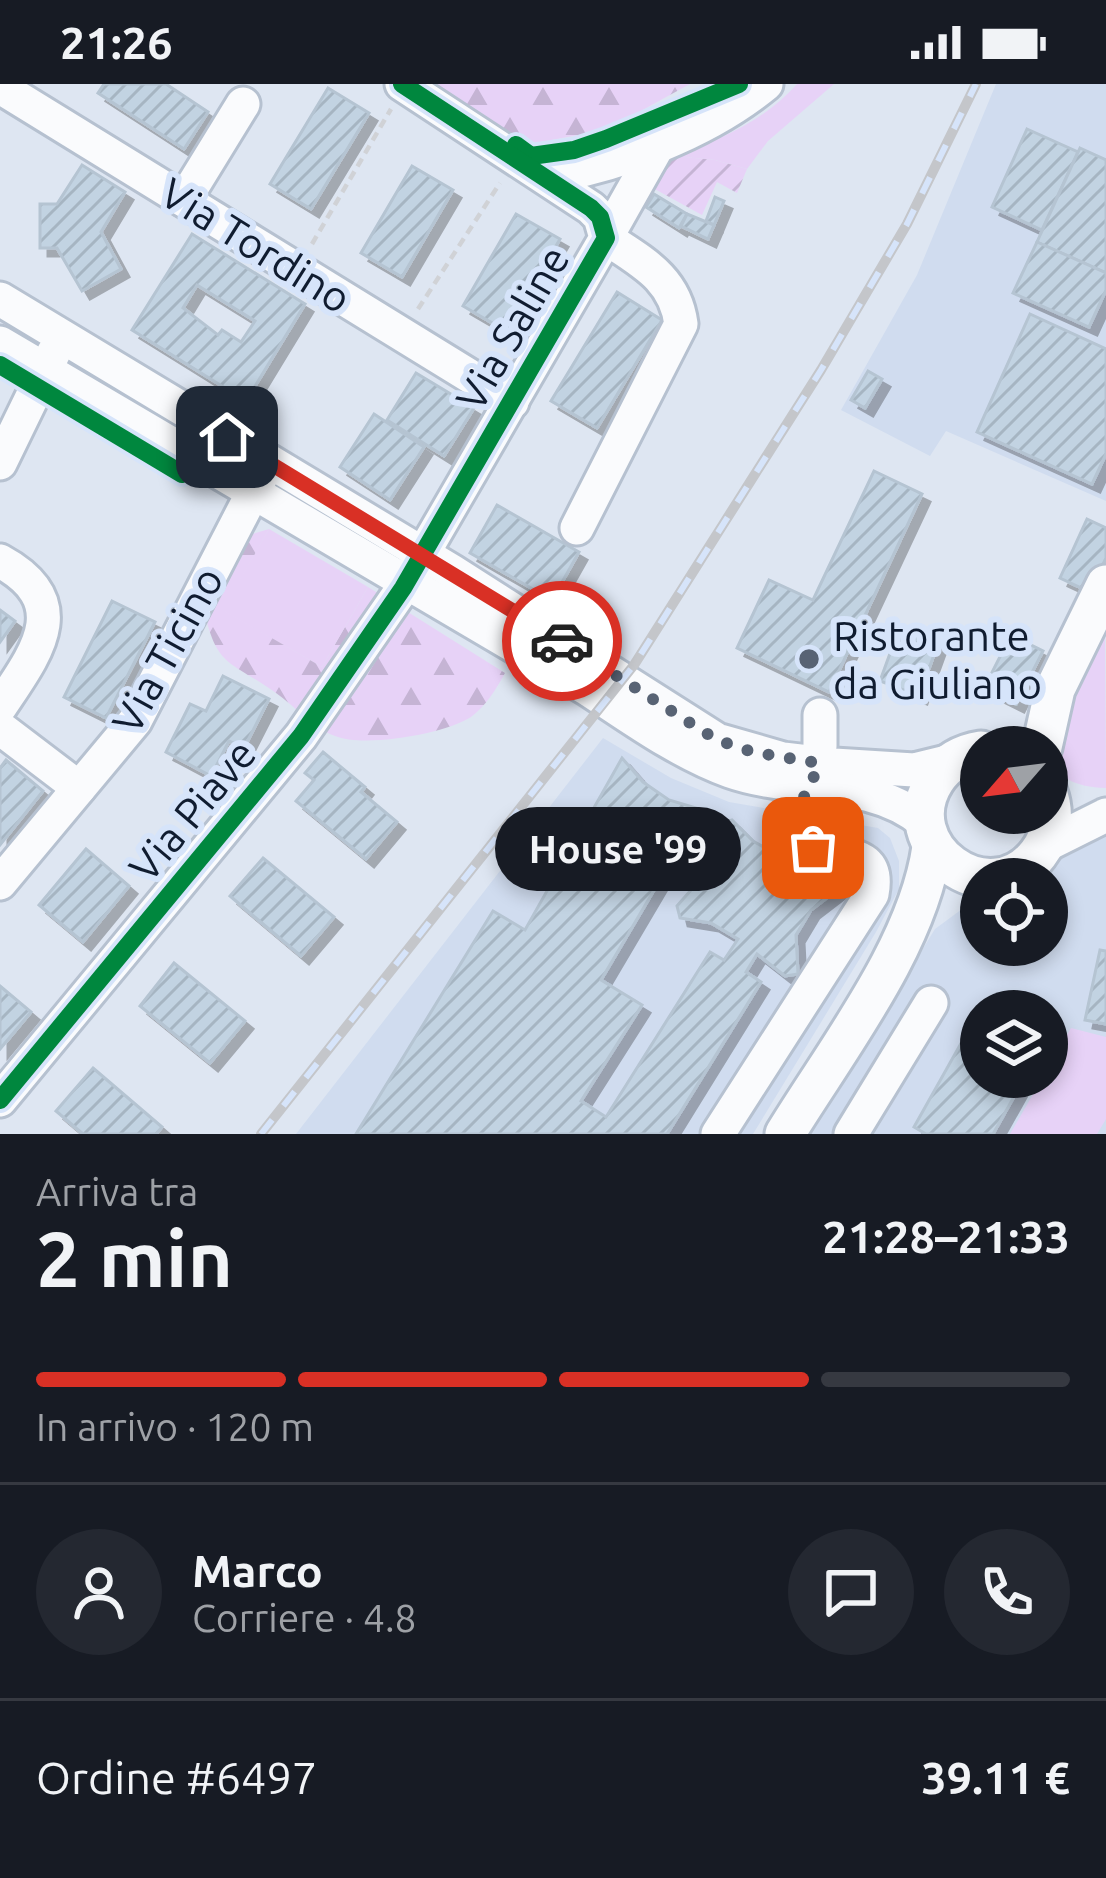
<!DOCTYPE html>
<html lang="it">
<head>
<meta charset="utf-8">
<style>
  body { margin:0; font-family:Ubuntu,sans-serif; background:#242831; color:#f1f3f6; height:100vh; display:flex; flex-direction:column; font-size:45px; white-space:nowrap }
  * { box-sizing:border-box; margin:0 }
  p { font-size:39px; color:#9ea1a6 }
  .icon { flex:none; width:66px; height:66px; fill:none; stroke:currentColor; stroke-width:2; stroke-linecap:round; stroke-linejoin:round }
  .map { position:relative; height:1050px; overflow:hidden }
  .side { display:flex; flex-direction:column; background:#171b24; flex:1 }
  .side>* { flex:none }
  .needle { width:78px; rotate:242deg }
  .controls { position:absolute; left:960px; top:642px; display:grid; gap:24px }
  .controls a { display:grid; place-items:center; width:108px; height:108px; border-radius:50%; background:#171b24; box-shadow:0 6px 18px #0003; font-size:60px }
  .pin { position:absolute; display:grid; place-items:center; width:102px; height:102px; color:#fff; margin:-51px; border-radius:24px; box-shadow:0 6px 18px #0006 }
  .courier { position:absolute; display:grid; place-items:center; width:120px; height:120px; margin:-60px; border:9px solid #d93025; border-radius:50%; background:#fff; color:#222; box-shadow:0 3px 15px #0007 }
  .bubble { position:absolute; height:84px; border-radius:42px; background:#171b24; box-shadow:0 6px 18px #0003; font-size:39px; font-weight:700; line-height:84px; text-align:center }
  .overview em { font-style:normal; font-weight:700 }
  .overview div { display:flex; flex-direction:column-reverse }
  .overview { display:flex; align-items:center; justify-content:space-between; height:204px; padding:0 36px }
  h1 { font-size:78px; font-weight:700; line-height:90px }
  .bar { display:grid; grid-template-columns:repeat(4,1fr); gap:18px 12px; align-content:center; height:144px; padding:0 36px }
  .bar i { height:15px; border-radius:9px; background:#363941 }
  .bar .active { background:#d93025 }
  .bar p { grid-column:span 4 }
  .line { display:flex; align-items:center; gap:30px; padding:0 36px; border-top:3px solid #363941 }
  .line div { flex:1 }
  .round { display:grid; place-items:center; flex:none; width:126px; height:126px; border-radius:63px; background:#242831 }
  .status { display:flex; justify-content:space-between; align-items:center; height:84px; padding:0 60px; background:#171b24; direction:ltr }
  .status svg { height:33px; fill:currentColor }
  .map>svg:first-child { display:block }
  .built { fill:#d0dcef; fill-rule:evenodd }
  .green { fill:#e7d2f7 }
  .forest { fill:url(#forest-firs) }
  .garden { fill:url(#garden-furrows) }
  .building { fill:url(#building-hatch); stroke:#b5c4d2; stroke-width:3; fill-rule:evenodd; filter:url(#shadow) }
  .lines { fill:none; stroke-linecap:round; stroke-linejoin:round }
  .minor-casing { stroke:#b6c1d0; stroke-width:39 }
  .major-casing { stroke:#b6c1d0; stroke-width:45 }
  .path { stroke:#d0d2d6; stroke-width:4.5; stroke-dasharray:9 6; stroke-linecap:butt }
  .minor { stroke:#fafbfd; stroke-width:33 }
  .major { stroke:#fafbfd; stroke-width:39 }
  .rail-casing { stroke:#c4c6ca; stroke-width:10 }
  .rail { stroke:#d6e4fa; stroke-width:6; stroke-dasharray:18; stroke-linecap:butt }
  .cycleway-casing { stroke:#d6e4fa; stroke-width:26 }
  .cycleway { stroke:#00873e; stroke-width:18 }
  .done { stroke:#586374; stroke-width:12; stroke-dasharray:0 21.6 }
  .route { stroke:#d93025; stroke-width:15 }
  .poi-dot { fill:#586374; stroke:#d6e4fa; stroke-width:4.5 }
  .labels { text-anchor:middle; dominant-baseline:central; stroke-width:12; stroke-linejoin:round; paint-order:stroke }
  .street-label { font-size:42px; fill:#101c30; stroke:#d6e4fa }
  .poi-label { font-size:42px; fill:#101c30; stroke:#d6e4fa; text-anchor:start }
</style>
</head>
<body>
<div class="status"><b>21:26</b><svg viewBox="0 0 49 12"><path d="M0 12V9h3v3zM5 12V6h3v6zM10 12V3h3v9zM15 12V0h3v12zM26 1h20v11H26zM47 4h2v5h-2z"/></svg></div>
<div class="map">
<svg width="1106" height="1050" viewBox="0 0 1106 1050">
  <defs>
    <pattern id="forest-firs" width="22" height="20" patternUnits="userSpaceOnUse" patternTransform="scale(3)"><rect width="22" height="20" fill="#e7d2f7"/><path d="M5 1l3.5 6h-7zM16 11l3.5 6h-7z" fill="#c5b4d4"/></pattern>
    <pattern id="garden-furrows" width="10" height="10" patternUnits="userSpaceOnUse" patternTransform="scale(3)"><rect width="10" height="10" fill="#e7d2f7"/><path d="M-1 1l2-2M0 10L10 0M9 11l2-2" fill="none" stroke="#c5b4d4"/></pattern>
    <pattern id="building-hatch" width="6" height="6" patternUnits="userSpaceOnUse" patternTransform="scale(3)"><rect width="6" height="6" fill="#c2d3e2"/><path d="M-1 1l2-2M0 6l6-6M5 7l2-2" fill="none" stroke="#a6b5c2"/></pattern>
    <filter id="shadow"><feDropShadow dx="8" dy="8" stdDeviation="0" flood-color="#0004"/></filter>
  </defs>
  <rect width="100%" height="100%" fill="#dee6f2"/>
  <g class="built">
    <path d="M 996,0 L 1106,0 L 1106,417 L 946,347 L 930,372 L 841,326 L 917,191 Z"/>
    <path d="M 603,654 L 671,694 L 729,718 L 878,744 L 890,754 L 899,777 L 899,805 L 876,848 L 753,1050 L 296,1050 Z"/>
    <path d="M 1106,747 L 1106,1050 L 809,1050 L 935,845 L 981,811 L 981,861 L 1047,861 L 1047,795 L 1028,795 L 1070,752 ZM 981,927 L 1047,927 L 1047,993 L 981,993 Z"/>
  </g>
  <g class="green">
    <path d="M 797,0 L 834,0 L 768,57 L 747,85 L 715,76 L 674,72 C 721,55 763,38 797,0 Z"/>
    <path d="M 269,445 L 368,503 L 322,583 L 222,526 Z"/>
    <path d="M 1105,548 L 1106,704 C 1000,701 1080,597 1105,548 Z"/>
    <path d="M 1071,944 L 1106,953 L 1106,1035 L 1097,1050 L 1010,1050 L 1043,993 L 1047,993 L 1047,986 Z"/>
  </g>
  <g class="forest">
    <path d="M 430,0 L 690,0 L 606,46 L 524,61 Z"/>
    <path d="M 269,445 L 223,526 L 322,583 L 368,503 L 505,589 C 497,604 485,623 471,633 C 445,650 364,664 335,652 C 311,643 296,623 276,609 C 228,575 216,584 203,521 L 246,452 Z"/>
  </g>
  <path class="garden" d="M 674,72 L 715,76 L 747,85 L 737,109 L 717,98 L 702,131 L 651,103 L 667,77 Z"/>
  <g class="building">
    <path d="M 104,0 L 166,0 L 208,28 L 184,65 L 98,9 Z"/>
    <path d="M 328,4 L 369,29 L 311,125 L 270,100 Z"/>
    <path d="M 1027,45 L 1078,68 L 1042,146 L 992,123 Z"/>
    <path d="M 1080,64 L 1106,76 L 1106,189 L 1037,158 Z"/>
    <path d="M 82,81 L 125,108 L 101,148 L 121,185 L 82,207 L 57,164 L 40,164 L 40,120 L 57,120 Z"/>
    <path d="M 412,82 L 453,106 L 402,193 L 361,169 Z"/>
    <path d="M 654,110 L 687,130 L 679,144 L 646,123 Z"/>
    <path d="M 715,113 L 724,117 L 714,141 L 706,137 Z"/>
    <path d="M 516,130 L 560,155 L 506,247 L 463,222 Z"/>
    <path d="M 687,130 L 714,141 L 708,155 L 681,142 Z"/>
    <path d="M 192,150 L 305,220 L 246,317 L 132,246 ZM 197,201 L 255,237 L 241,258 L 222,246 L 218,251 L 183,224 Z"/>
    <path d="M 1037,158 L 1106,189 L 1106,206 L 1089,243 L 1013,209 Z"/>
    <path d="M 617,208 L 662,236 L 597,344 L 551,317 Z"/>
    <path d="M 1030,230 L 1106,265 L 1106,370 L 1092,400 L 977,348 Z"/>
    <path d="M 868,287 L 882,295 L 865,324 L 851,316 Z"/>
    <path d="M 416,289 L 474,324 L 444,372 L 387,336 Z"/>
    <path d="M 374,330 L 424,363 L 390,416 L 340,383 Z"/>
    <path d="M 874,387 L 922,410 L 829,608 L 737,564 L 769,496 L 813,516 Z"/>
    <path d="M 497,421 L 579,468 L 552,516 L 470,469 Z"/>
    <path d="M 1087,435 L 1106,444 L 1106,474 L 1090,508 L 1060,494 Z"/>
    <path d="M 112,517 L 155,538 L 106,634 L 64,613 Z"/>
    <path d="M 0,526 L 15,537 L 0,558 Z"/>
    <path d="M 900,542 L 939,557 L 919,612 L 880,597 Z"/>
    <path d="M 1011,551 L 1043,567 L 1016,620 L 984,604 Z"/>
    <path d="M 223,592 L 269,615 L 244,664 L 229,657 L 211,692 L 166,668 L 190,620 L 206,627 Z"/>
    <path d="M 323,668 L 365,703 L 361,708 L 397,738 L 366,775 L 296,717 L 314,696 L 305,689 Z"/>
    <path d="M 622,674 L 643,698 L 669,716 L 699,725 L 681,757 L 708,776 L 719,740 L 732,736 L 753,757 L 800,784 L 841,787 L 845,800 L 811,826 L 796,851 L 798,890 L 785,892 L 757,870 L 746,888 L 761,898 L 667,1050 L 356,1050 L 493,827 L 525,846 ZM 670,779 L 699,797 L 677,822 L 680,834 L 711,839 L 738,855 L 724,876 L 710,868 L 606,1033 L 581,1017 L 642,921 L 601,896 Z"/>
    <path d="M 6,676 L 43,707 L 0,761 L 0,684 Z"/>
    <path d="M 86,765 L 129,802 L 83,858 L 39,821 Z"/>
    <path d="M 263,774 L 334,833 L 301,872 L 230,812 Z"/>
    <path d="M 1100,866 L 1106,867 L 1106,940 L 1085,936 Z"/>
    <path d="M 174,879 L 245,937 L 210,979 L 140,922 Z"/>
    <path d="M 0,902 L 31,928 L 0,965 Z"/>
    <path d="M 969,945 L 981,952 L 981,993 L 1025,993 L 993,1050 L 926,1050 L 914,1043 Z"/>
    <path d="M 93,984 L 162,1043 L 156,1050 L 83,1050 L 56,1027 Z"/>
  </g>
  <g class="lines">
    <defs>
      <g id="minor">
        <path d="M 0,3 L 512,318"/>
        <path d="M 547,94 C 623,79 705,50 766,0"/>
        <path d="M 184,116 L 243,20"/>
        <path d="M 0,215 L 453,488 L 717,656 L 783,675 L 834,681 L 914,686 L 955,676"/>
        <path d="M 0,259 L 586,604 C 632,634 678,668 730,687 C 795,710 869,692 924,738"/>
        <path d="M 0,379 L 54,268"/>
        <path d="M 577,444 L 681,240 C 675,194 642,178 606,154 L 659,60"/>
        <path d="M 0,477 C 77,519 35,570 0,623"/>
        <path d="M 0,644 L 79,704"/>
        <path d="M 1044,762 L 1106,731"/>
        <path d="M 0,799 L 135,637 L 263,389"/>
        <path d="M 0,1016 L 301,652 L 403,504 L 606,154 L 600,133 L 591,124 L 402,0"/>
        <path d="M 718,1050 L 872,810 C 881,763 841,775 813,763 L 795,732 L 796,724 L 812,704 L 820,662 L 820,631"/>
        <path d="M 851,1050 L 931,919"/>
      </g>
      <g id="major">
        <path d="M 1042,663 L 1055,605 L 1106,501"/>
        <path d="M 981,667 C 962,670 946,679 935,696 C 892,762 989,833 1038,770 C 1052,752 1055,729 1047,708"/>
        <path d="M 785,1050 C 837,965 918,862 932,763"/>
      </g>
    </defs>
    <use href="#minor" class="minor-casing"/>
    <use href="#major" class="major-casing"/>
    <g class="path">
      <path d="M 312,160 L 391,25"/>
      <path d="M 418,225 L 500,99"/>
    </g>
    <use href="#minor" class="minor"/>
    <use href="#major" class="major"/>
    <defs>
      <path id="rail" d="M 261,1050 L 634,581 L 821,286 L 907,140 L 976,0"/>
    </defs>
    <use href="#rail" class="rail-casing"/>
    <use href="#rail" class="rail"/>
    <defs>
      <g id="cycleway">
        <path d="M 516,61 L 531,72 L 574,66 L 606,55 L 739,0"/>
        <path d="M 0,281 L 182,390 L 203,356 L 220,366 L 227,353"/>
        <path d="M 0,1016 L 301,652 L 403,504 L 606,154 L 600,133 L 591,124 L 402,0"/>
      </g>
    </defs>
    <use href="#cycleway" class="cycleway-casing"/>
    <use href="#cycleway" class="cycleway"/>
  </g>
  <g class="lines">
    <path class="done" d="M 562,557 L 717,656 L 753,668 L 818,679 C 809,719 780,725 813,764"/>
    <path class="route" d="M 227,353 L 562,557"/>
  </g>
  <circle class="poi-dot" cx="809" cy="575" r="12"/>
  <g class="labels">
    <g class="street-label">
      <text transform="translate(256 161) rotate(32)">Via Tordino</text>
      <text transform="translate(512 244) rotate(-60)">Via Saline</text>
      <text transform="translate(167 566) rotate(-61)">Via Ticino</text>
      <text transform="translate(192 726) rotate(-50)">Via Piave</text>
    </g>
    <g class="poi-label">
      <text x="833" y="551">Ristorante<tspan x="833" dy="48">da Giuliano</tspan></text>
    </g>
  </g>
</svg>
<div class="controls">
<a><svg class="needle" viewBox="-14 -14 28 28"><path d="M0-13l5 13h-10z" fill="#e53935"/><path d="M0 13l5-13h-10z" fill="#9ea1a6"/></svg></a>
<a><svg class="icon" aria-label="locate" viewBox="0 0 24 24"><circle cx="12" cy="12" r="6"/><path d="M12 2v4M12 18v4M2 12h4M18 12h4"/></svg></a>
<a><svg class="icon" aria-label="layers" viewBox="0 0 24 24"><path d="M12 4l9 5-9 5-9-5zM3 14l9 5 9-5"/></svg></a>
</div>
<div class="pin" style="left:813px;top:764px;background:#ea580c"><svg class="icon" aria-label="bag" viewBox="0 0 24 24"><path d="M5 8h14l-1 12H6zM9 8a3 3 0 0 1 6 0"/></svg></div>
<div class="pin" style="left:227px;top:353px;background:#1f2937"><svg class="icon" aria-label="home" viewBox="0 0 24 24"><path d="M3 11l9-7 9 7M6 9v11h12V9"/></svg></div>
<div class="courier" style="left:562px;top:557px"><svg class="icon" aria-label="car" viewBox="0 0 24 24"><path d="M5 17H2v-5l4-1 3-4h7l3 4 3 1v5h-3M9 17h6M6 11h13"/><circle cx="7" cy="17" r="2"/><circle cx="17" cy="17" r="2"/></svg></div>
<div class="bubble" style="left:495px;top:723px;width:246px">House '99</div>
</div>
<section class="side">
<div class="overview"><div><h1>2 min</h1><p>Arriva tra</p></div><em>21:28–21:33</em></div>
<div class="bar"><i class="active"></i><i class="active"></i><i class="active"></i><i></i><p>In arrivo · 120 m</p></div>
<div class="line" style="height:216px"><a class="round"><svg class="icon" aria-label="person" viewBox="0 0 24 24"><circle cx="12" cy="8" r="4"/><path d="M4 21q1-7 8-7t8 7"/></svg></a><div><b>Marco</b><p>Corriere · 4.8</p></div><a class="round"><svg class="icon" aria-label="chat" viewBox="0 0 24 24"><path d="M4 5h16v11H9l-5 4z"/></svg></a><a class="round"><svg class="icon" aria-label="phone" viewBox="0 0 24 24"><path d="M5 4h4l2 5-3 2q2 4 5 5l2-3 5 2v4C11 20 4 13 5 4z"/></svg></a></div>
<div class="line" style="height:156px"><div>Ordine #6497</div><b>39.11 €</b></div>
</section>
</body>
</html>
